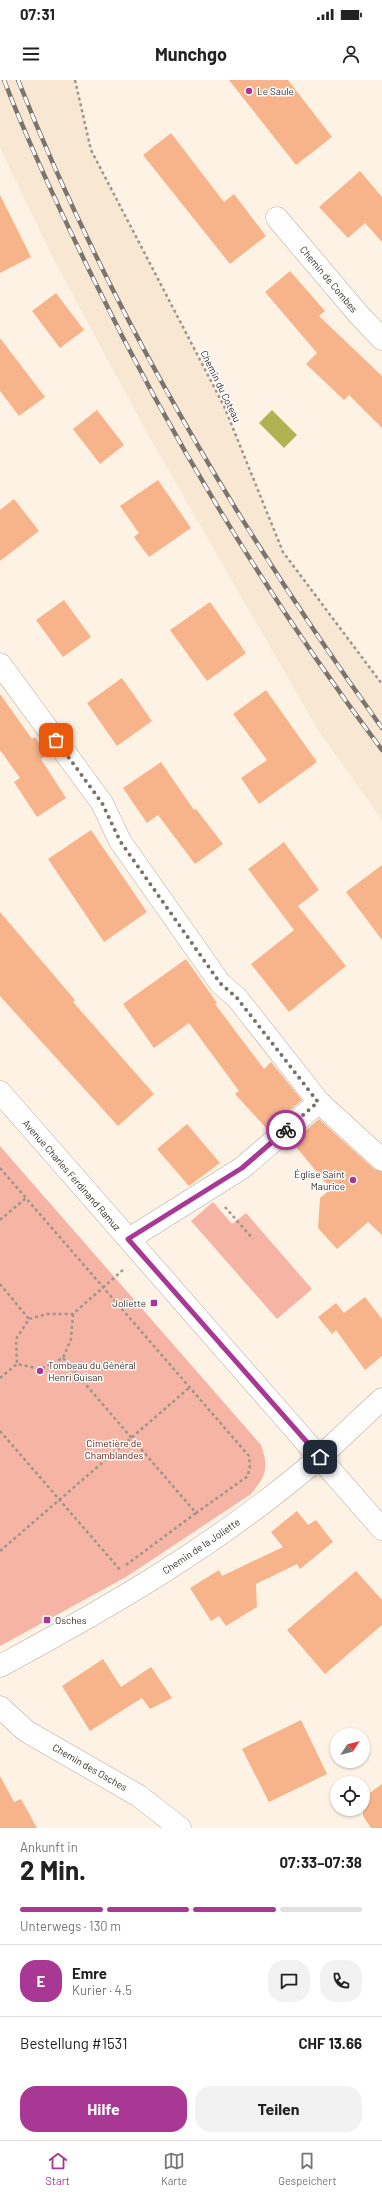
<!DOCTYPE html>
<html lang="de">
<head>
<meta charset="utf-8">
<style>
  body { margin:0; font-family:Barlow,sans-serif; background:#f2f2f2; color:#222; height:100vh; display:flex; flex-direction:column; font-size:15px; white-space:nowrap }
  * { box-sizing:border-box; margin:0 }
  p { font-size:13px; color:#767676 }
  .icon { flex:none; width:22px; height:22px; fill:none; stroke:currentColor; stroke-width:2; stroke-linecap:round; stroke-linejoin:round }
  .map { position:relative; height:1748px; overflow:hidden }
  .details { display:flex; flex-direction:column; background:#fff; flex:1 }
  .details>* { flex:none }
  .needle { width:26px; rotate:55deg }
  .buttons { position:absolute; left:330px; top:1648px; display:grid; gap:8px }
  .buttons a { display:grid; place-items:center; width:40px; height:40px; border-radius:50%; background:#fff; box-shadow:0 1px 3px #0004; font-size:20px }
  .pin { position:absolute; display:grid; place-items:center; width:34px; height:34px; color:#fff; margin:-17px; border-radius:8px; box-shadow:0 2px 6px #0006 }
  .courier { position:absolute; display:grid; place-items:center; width:40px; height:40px; margin:-20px; border:3px solid #a83894; border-radius:50%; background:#fff; color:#222; box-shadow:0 1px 5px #0007 }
  .headline em { font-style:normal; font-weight:700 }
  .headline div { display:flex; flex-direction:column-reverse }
  .headline { display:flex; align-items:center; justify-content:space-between; height:68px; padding:0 20px }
  h1 { font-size:26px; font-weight:700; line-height:30px }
  .bar { display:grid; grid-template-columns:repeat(4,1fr); gap:6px 4px; align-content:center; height:48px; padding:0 20px }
  .bar i { height:5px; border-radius:3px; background:#e0e0e0 }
  .bar .on { background:#a83894 }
  .bar p { grid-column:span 4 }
  .line { display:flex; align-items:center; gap:10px; padding:0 20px; border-top:1px solid #e0e0e0 }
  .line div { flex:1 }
  .round { display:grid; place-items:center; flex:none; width:42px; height:42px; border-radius:16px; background:#f2f2f2 }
  .cta { display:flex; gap:8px; margin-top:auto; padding:8px 20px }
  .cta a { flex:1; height:46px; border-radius:16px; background:#a83894; color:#fff; font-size:16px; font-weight:700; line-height:46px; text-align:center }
  .cta a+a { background:#f2f2f2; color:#222 }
  .status { display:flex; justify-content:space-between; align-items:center; height:28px; padding:0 20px; background:#fff; direction:ltr }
  .status svg { height:11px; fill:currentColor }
  header { display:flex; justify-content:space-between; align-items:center; height:52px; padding:0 20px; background:#fff; font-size:18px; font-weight:700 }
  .dock { display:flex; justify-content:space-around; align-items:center; height:56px; border-top:1px solid #e0e0e0; background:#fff; font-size:11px; color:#767676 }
  .dock a { display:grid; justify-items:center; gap:2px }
  .dock .on { color:#a83894 }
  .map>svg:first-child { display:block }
  .built { fill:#f7e7d3 }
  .green { fill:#f6b4a5 }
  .water { fill:#b1b252 }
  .building { fill:#f7b48b }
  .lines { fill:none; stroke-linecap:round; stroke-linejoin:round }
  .minor-casing { stroke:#b7ada0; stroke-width:23 }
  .tertiary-casing { stroke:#b7ada0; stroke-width:23 }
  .path { stroke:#9d958b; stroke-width:2.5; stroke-dasharray:3 3; stroke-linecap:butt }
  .minor { stroke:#fff; stroke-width:22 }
  .tertiary { stroke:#fff; stroke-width:22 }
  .rail-casing { stroke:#7d756d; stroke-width:4.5 }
  .rail { stroke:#fff; stroke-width:3; stroke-dasharray:9; stroke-linecap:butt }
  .done { stroke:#79716a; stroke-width:4; stroke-dasharray:0 7.2 }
  .route { stroke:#a83894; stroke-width:5 }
  .poi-dot { fill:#a83894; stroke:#fff; stroke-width:1.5 }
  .labels { text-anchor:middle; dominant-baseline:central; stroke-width:3; stroke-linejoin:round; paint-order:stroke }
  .poi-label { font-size:10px; fill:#312c27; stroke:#fff; text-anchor:start }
  .street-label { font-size:10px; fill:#312c27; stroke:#fff }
  .park-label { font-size:10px; fill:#630f00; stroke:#fff }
</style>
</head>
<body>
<div class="status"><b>07:31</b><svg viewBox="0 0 49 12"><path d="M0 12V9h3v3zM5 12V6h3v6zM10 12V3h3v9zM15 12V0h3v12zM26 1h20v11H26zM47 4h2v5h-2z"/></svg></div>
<header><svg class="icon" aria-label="menu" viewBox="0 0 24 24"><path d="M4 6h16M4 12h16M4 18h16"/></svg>Munchgo<svg class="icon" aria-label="person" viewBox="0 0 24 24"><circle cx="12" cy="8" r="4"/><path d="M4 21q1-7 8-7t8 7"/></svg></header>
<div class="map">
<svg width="382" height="1748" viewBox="0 0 382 1748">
  <rect width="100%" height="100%" fill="#fef2e5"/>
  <path class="built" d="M 0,0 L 75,0 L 91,70 L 224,326 L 283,472 L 382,604 L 382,740 L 318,650 L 147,353 L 51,174 L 0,68 Z"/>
  <g class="green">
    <path d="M 0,1066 L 261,1365 C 269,1388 266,1396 251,1414 L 126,1497 L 0,1566 Z"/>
    <path d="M 213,1122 L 232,1144 L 246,1133 L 312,1209 L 277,1239 L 191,1141 Z"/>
  </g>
  <path class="water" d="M 272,330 L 297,355 L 284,368 L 259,343 Z"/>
  <g class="building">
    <path d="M 229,0 L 288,0 L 332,57 L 296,85 Z"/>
    <path d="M 171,53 L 224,122 L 234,114 L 266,156 L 230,184 L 143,75 Z"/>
    <path d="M 360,91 L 382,117 L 382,162 L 365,143 L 348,158 L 319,127 Z"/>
    <path d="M 0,115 L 31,177 L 0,193 Z"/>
    <path d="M 290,191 L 325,231 L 319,236 L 382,296 L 382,348 L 349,315 L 344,320 L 306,284 L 317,273 L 265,212 Z"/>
    <path d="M 56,213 L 84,250 L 60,268 L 32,231 Z"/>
    <path d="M 0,258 L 45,317 L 19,336 L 0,311 Z"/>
    <path d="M 97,330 L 124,365 L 100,384 L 73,349 Z"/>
    <path d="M 158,400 L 191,448 L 149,477 L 134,457 L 139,453 L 120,426 Z"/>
    <path d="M 14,419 L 39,451 L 0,481 L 0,430 Z"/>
    <path d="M 64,520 L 91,557 L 63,577 L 36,540 Z"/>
    <path d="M 210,522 L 246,573 L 207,601 L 170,550 Z"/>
    <path d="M 122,598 L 152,641 L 117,666 L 87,623 Z"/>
    <path d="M 266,610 L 317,682 L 259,724 L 241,698 L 267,680 L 233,634 Z"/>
    <path d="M 0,614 L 32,659 L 35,657 L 47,675 L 41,679 L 66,718 L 37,737 L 14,702 L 20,698 L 0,670 Z"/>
    <path d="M 161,682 L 194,730 L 196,729 L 223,764 L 195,784 L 158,735 L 147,743 L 123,708 Z"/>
    <path d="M 91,750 L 147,832 L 104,862 L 48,779 Z"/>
    <path d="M 284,762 L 319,810 L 298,826 L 346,886 L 289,932 L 251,884 L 294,850 L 248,789 Z"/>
    <path d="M 382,785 L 382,860 L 346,812 Z"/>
    <path d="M 0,832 L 75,920 L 73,922 L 154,1014 L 118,1046 L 0,916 Z"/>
    <path d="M 186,879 L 217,923 L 215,924 L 264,989 L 271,982 L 302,1020 L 267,1049 L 235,1014 L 239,1011 L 189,943 L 154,968 L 123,924 Z"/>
    <path d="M 319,1039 L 374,1089 L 382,1092 L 382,1155 L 368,1142 L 337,1169 L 318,1148 L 320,1118 L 331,1109 L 292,1062 Z"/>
    <path d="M 187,1044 L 220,1083 L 189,1106 L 157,1069 Z"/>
    <path d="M 365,1217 L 382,1239 L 382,1276 L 365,1290 L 336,1250 L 332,1254 L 318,1237 L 336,1223 L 344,1233 Z"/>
    <path d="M 297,1431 L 308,1445 L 316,1440 L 333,1462 L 300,1489 L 297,1484 L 256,1504 L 257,1527 L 226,1546 L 219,1536 L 211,1541 L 190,1508 L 219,1490 L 222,1496 L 283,1467 L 271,1452 Z"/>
    <path d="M 356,1491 L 382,1520 L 382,1545 L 325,1594 L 287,1550 Z"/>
    <path d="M 103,1579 L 121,1607 L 151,1587 L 172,1618 L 150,1629 L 142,1618 L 90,1651 L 62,1606 Z"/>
    <path d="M 301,1640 L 327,1694 L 269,1722 L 242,1669 Z"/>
    <path d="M 0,1696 L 14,1722 L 21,1719 L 37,1748 L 0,1748 Z"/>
    <path d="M 382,1704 L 382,1748 L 371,1748 L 363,1736 L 363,1718 Z"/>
  </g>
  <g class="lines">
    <defs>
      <g id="minor">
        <path d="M 277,138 L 360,236 L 382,259"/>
        <path d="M 0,584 L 102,723 L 120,761 L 220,903 L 237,918 L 319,1022 L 382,1080"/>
        <path d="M 129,1159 L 242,1088 L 319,1022"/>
        <path d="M 320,1377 L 382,1319"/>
        <path d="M 0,1627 L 26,1651 L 139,1716 L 180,1748"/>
      </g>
      <g id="tertiary">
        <path d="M 0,1012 L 382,1449"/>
        <path d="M 0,1586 C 112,1526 223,1461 320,1377"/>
      </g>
    </defs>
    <use href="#minor" class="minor-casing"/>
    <use href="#tertiary" class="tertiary-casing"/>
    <g class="path">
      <path d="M 75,0 L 91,70 L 224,326 L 283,472 L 382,604"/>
      <path d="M 0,1088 L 249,1376 L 250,1385 L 248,1396 L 196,1433 L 63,1278"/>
      <path d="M 225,1127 L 253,1159"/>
      <path d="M 0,1140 L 26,1118"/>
      <path d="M 0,1204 L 29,1239"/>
      <path d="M 73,1234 L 71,1259 L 63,1278 L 41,1289 L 17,1284 L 16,1259 L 29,1239 L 47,1234 L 73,1234 L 124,1189"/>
      <path d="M 0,1298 L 17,1284"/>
      <path d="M 0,1351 L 121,1491"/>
      <path d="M 0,1471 L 189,1308"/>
      <path d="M 126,1485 L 196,1433"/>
    </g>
    <use href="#minor" class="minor"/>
    <use href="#tertiary" class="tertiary"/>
    <defs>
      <g id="rail">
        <path d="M 4,0 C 30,67 61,133 93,198 C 174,364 271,522 382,670"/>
        <path d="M 18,0 C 110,232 237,446 382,648"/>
      </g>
    </defs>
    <use href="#rail" class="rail-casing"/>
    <use href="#rail" class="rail"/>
  </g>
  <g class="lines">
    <path class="done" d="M 56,660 L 102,723 L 120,761 L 220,903 L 237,918 L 318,1022 L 286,1050"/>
    <path class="route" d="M 286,1050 L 242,1088 L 128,1159 L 320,1377"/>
  </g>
  <g class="poi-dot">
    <circle cx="249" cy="11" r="4"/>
    <circle cx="353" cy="1100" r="4"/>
    <rect x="150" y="1219" width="8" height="8" rx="2"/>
    <circle cx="40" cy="1291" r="4"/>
    <rect x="43" y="1536" width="8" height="8" rx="2"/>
  </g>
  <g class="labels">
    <g class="poi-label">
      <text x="257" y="11">Le Saule</text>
      <text x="345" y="1094" text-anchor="end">Église Saint<tspan x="345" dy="12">Maurice</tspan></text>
      <text x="146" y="1223" text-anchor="end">Joliette</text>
      <text x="48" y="1285">Tombeau du Général<tspan x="48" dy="12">Henri Guisan</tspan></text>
      <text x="55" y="1540">Osches</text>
    </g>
    <g class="street-label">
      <text transform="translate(329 199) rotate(50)">Chemin de Combes</text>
      <text transform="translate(221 306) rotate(64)">Chemin du Coteau</text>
      <text transform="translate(72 1095) rotate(49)">Avenue Charles Ferdinand Ramuz</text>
      <text transform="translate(201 1466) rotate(-34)">Chemin de la Joliette</text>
      <text transform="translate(90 1687) rotate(30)">Chemin des Osches</text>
    </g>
    <g class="park-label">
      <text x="114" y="1363">Cimetière de<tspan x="114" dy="12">Chamblandes</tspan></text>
    </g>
  </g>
</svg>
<div class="buttons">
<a><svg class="needle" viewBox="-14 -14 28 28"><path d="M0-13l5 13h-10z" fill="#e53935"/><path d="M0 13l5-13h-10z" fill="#767676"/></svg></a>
<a><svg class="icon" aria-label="locate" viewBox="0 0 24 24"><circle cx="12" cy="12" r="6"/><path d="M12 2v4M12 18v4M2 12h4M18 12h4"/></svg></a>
</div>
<div class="pin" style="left:56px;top:660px;background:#ea580c"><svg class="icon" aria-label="bag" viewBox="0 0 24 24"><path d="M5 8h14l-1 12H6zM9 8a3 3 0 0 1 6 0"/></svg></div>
<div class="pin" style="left:320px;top:1377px;background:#1f2937"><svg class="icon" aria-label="home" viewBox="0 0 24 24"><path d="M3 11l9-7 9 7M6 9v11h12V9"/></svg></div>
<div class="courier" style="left:286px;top:1050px"><svg class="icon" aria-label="bike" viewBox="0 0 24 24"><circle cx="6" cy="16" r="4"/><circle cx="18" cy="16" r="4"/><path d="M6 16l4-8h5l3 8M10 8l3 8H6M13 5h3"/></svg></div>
</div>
<section class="details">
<div class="headline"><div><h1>2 Min.</h1><p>Ankunft in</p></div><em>07:33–07:38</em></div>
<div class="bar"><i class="on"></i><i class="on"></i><i class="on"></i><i></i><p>Unterwegs · 130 m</p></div>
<div class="line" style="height:72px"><b class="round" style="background:#a83894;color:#fff">E</b><div><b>Emre</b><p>Kurier · 4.5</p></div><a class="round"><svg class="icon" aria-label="chat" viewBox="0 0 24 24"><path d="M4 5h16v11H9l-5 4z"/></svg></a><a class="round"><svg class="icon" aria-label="phone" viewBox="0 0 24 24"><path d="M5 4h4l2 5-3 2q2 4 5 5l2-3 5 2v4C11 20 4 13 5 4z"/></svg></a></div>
<div class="line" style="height:52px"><div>Bestellung #1531</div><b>CHF 13.66</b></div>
<div class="cta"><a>Hilfe</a><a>Teilen</a></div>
</section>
<nav class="dock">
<a class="on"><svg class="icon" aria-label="home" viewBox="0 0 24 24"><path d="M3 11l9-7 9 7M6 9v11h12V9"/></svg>Start</a>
<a><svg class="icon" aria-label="map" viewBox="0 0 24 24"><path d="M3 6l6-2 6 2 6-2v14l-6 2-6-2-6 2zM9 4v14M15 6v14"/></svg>Karte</a>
<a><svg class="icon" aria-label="saved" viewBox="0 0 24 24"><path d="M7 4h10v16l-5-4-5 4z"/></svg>Gespeichert</a>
</nav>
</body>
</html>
